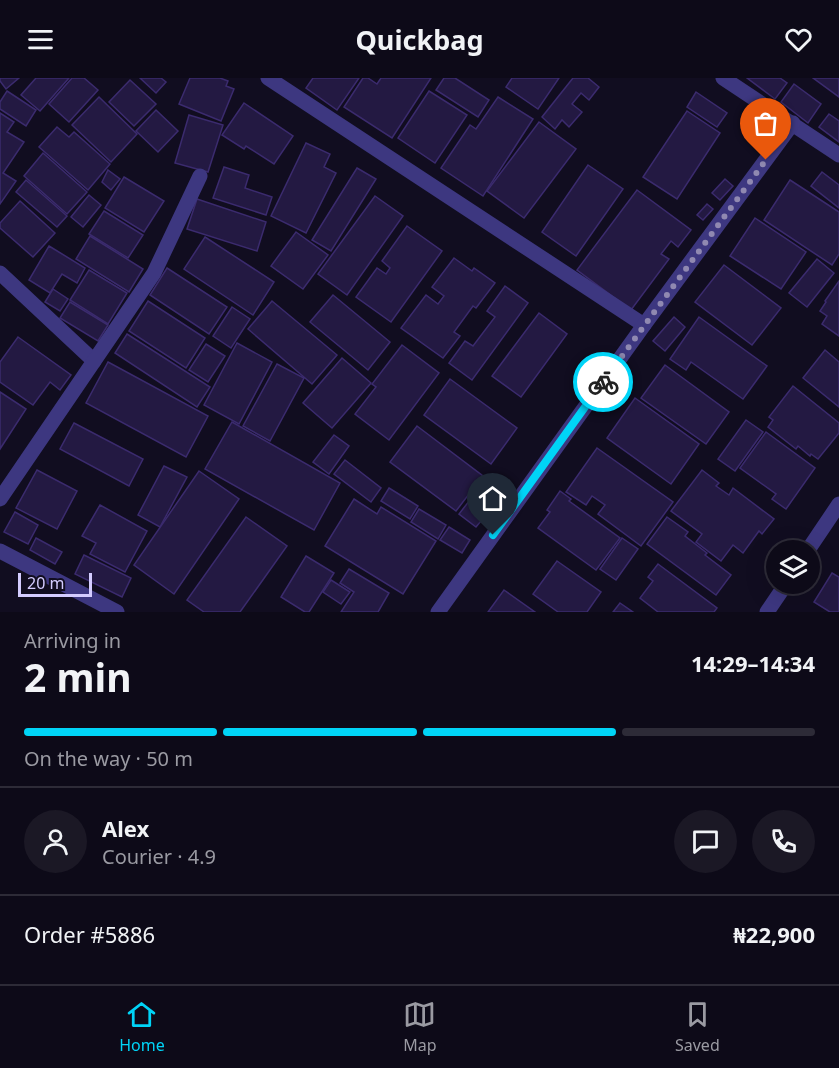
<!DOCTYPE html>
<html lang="en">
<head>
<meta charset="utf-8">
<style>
  body { margin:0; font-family:"Noto Sans",sans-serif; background:#1b1825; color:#f1f3f6; height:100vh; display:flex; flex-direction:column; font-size:22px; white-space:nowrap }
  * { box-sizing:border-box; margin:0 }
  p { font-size:20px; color:#9a9aa2 }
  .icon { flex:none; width:33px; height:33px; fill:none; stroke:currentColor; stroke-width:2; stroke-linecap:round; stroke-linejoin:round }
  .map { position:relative; height:534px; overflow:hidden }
  .panel { display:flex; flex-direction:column; background:#0d0a18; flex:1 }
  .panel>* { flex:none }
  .controls { position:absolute; left:766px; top:462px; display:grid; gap:12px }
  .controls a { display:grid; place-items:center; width:54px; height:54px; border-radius:50%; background:#0d0a18; box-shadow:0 6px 24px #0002,0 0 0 2px #2d2b37; font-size:30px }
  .scale { position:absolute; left:18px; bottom:15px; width:74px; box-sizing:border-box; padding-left:6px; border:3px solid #d4ccff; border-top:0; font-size:16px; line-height:21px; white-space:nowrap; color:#d4ccff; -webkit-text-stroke:4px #110d20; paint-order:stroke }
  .pin { position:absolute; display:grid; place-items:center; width:51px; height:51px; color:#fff; margin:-62px -26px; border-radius:50% 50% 50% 0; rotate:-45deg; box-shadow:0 0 6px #0007 }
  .pin .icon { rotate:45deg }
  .courier { position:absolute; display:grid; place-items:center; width:60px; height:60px; margin:-30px; border:4px solid #00d4f7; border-radius:50%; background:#fff; color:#222; box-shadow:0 2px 8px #0007 }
  .summary em { font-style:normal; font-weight:700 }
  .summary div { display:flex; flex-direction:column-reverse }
  .summary { display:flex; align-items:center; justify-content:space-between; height:102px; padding:0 24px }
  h1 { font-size:39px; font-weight:700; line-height:45px }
  .bar { display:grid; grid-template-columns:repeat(4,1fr); gap:9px 6px; align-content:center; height:72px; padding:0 24px }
  .bar i { height:8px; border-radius:4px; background:#2d2b37 }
  .bar .on { background:#00d4f7 }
  .bar p { grid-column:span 4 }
  .line { display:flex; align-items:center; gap:15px; padding:0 24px; border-top:2px solid #2d2b37 }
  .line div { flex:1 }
  .round { display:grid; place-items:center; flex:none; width:63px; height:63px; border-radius:32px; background:#1b1825 }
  header { display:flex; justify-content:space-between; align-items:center; height:78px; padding:0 24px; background:#0d0a18; font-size:27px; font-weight:700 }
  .tab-bar { display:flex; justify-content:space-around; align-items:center; height:84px; border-top:2px solid #2d2b37; background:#0d0a18; font-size:16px; color:#9a9aa2 }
  .tab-bar a { display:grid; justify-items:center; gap:3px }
  .tab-bar .on { color:#00d4f7 }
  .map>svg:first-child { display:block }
  .building { fill:#231942; stroke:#3b2b6e; stroke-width:1.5 }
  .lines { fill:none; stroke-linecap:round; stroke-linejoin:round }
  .minor { stroke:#3d3780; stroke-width:15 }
  .done { stroke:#9089b1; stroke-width:6; stroke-dasharray:0 10.8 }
  .route { stroke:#00d4f7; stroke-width:8 }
</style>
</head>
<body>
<header><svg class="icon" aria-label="menu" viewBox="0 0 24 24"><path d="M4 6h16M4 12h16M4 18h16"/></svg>Quickbag<svg class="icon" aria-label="heart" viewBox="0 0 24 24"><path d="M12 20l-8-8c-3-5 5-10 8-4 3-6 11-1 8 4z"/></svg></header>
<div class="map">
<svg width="839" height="534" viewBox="0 0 839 534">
  <rect width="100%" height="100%" fill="#110d20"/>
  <g class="building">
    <path d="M 0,0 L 19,0 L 6,11 L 0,3 Z"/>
    <path d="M 36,0 L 69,0 L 40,33 L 21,17 Z"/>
    <path d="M 72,0 L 84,0 L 98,12 L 69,44 L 49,26 Z"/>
    <path d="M 140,0 L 161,0 L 166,4 L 156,15 Z"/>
    <path d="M 190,0 L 220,0 L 228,3 L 226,8 L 234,11 L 221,43 L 179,26 Z"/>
    <path d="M 313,0 L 359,0 L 337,32 L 306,10 Z"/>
    <path d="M 363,0 L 368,0 L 377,6 L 381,0 L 431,0 L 392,60 L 344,29 Z"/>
    <path d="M 444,0 L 455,0 L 489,22 L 478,39 L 436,12 Z"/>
    <path d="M 512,0 L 559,0 L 538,31 L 506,9 Z"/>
    <path d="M 573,0 L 588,0 L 599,9 L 589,22 L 581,15 L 572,26 L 582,34 L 569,49 L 562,42 L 555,51 L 542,39 Z"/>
    <path d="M 747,0 L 780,0 L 787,5 L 775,21 Z"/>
    <path d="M 813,0 L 839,0 L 839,19 Z"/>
    <path d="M 130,2 L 156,26 L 134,48 L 109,24 Z"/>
    <path d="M 794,6 L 821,26 L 808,45 L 781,24 Z"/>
    <path d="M 7,13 L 36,32 L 26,48 L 0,31 L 0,24 Z"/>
    <path d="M 429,13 L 467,37 L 435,85 L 398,60 Z"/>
    <path d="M 696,14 L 727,35 L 717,49 L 687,29 Z"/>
    <path d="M 99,19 L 137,56 L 111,84 L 72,47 Z"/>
    <path d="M 498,19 L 533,41 L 483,118 L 441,90 L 470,47 L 476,51 Z"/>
    <path d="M 244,25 L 293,58 L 274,86 L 246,68 L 244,71 L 222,57 Z"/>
    <path d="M 156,32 L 178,53 L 158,74 L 136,53 Z"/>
    <path d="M 687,33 L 720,55 L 677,121 L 643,99 Z"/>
    <path d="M 0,35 L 14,44 L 7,54 L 24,64 L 3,95 L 16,103 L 0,126 Z"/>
    <path d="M 829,36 L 839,43 L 839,64 L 819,49 Z"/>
    <path d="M 189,37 L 223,47 L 208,94 L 175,85 Z"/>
    <path d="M 539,44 L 576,71 L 524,140 L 487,113 Z"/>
    <path d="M 57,49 L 69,59 L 74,54 L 110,86 L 88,112 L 39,69 Z"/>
    <path d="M 306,65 L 330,76 L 324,89 L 336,95 L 306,155 L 271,138 Z"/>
    <path d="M 43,75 L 87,114 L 67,136 L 24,98 Z"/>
    <path d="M 588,87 L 623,111 L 576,178 L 542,154 Z"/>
    <path d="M 224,89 L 249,97 L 245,110 L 272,119 L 266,137 L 213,120 Z"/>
    <path d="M 357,90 L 376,101 L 331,173 L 312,162 Z"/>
    <path d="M 108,92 L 120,101 L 111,112 L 102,104 Z"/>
    <path d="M 822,94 L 839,107 L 839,130 L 811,108 Z"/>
    <path d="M 124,99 L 164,123 L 144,154 L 105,130 Z"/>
    <path d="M 725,101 L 733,108 L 720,122 L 712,115 Z"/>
    <path d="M 26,102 L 67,138 L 57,149 L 16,114 Z"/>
    <path d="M 790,102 L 839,134 L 839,176 L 832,187 L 764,142 Z"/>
    <path d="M 637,112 L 691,152 L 678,169 L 671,163 L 661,176 L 669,181 L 631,232 L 577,192 Z"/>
    <path d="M 89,117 L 101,127 L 83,149 L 71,139 Z"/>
    <path d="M 375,118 L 403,138 L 347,217 L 318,196 Z"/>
    <path d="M 197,121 L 266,144 L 257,173 L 187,151 Z"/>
    <path d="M 20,123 L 55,155 L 33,179 L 0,150 L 0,145 Z"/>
    <path d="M 707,126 L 713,131 L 703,142 L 697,137 Z"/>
    <path d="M 104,133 L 143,157 L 128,180 L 89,156 Z"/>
    <path d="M 755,140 L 806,174 L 781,211 L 730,178 Z"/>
    <path d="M 407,148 L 442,173 L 391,244 L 356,219 L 377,190 L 386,196 L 390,190 L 382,183 Z"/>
    <path d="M 296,154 L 328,177 L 303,211 L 271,188 Z"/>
    <path d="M 90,158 L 143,191 L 129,214 L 76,181 Z"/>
    <path d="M 205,159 L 274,204 L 253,237 L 184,191 Z"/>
    <path d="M 49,168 L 85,190 L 77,205 L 62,196 L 50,215 L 29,202 Z"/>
    <path d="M 454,180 L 472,193 L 474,190 L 495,205 L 476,230 L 473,228 L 454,254 L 460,258 L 443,280 L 401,250 L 426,217 L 438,226 L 444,218 L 432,209 Z"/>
    <path d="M 817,181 L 834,195 L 807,229 L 789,215 Z"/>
    <path d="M 724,187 L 781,230 L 752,267 L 695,224 Z"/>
    <path d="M 167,190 L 227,229 L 209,256 L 150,217 Z"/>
    <path d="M 89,192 L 127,215 L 108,246 L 70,222 Z"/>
    <path d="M 839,203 L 839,258 L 822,246 L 827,238 L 820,233 L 826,224 L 825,223 Z"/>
    <path d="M 505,208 L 528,225 L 472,302 L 449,285 L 465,263 L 473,268 L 495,239 L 487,233 Z"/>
    <path d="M 53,211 L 68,221 L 60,233 L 45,224 Z"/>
    <path d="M 333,217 L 390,264 L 368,292 L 310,244 Z"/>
    <path d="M 148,223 L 205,260 L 186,290 L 129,253 Z"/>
    <path d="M 272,223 L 337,277 L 312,306 L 248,251 Z"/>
    <path d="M 70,224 L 108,247 L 98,263 L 60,240 Z"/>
    <path d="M 232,229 L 250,241 L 231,270 L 213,258 Z"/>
    <path d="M 539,235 L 567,256 L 521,319 L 492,298 Z"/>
    <path d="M 674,239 L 685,249 L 665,273 L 653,263 Z"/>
    <path d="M 699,239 L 767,288 L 743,321 L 691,284 L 686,292 L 670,281 Z"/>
    <path d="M 127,256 L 210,309 L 197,329 L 115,275 Z"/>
    <path d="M 18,259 L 71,297 L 60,312 L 50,304 L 33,327 L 0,304 L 0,284 Z"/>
    <path d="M 237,265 L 272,284 L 239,346 L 204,327 Z"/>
    <path d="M 206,266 L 225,278 L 208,304 L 189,292 Z"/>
    <path d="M 402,267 L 439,295 L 389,362 L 355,336 L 376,309 L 372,306 Z"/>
    <path d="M 825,272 L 839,284 L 839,329 L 803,300 Z"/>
    <path d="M 342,280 L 371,305 L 332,350 L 303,325 Z"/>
    <path d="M 108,284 L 208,338 L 186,379 L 86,325 Z"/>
    <path d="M 277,286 L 304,300 L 270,363 L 243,348 Z"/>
    <path d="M 665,287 L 729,334 L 706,366 L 641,320 Z"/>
    <path d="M 450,301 L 517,350 L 491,386 L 424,337 Z"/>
    <path d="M 793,308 L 839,345 L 839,355 L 818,381 L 811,376 L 810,378 L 798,368 L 796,371 L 768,349 L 773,342 L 769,339 Z"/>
    <path d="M 0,314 L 26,331 L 0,371 Z"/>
    <path d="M 635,320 L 699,366 L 671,406 L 607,360 Z"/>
    <path d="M 746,342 L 763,354 L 735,393 L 718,381 Z"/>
    <path d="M 232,344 L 340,405 L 314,452 L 205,391 Z"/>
    <path d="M 74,345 L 143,381 L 129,408 L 60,371 Z"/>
    <path d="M 417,348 L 483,398 L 456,433 L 390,384 Z"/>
    <path d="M 766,354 L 815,390 L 786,431 L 772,421 L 776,416 L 740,390 Z"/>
    <path d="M 334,357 L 349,368 L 329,396 L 313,384 Z"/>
    <path d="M 597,370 L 673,424 L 641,468 L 598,436 L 605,427 L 592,418 L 586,427 L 566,414 Z"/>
    <path d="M 345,382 L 381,410 L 371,424 L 334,396 Z"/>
    <path d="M 164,388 L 187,399 L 160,449 L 138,437 Z"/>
    <path d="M 37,392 L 77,413 L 57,451 L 16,430 Z"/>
    <path d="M 702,392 L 719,405 L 716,408 L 729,417 L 733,410 L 774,441 L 762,456 L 759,453 L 743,475 L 733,467 L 721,483 L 696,464 L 702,456 L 671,433 Z"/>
    <path d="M 199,393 L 239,421 L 174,516 L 134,487 Z"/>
    <path d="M 484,404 L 502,418 L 476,449 L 459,436 Z"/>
    <path d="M 389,410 L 418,428 L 410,441 L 381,423 Z"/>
    <path d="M 560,413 L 571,421 L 569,423 L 620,460 L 596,492 L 538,450 L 550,434 L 547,432 Z"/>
    <path d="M 354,421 L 377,436 L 381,429 L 436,463 L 403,516 L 325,468 Z"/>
    <path d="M 100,427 L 147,453 L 125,494 L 90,476 L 96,465 L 82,458 Z"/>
    <path d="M 419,431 L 446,447 L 438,461 L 411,444 Z"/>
    <path d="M 15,434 L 38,447 L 28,466 L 4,454 Z"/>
    <path d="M 246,439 L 287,468 L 240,534 L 204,534 L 187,522 Z"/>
    <path d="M 667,439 L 688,454 L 685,458 L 707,475 L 705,477 L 731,497 L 716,517 L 647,466 Z"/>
    <path d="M 449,449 L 470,462 L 462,475 L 440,462 Z"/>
    <path d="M 36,460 L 62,474 L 55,486 L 30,472 Z"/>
    <path d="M 622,460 L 638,471 L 616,502 L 600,491 Z"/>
    <path d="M 84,477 L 131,500 L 122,519 L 75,496 Z"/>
    <path d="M 306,478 L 334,495 L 309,534 L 305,534 L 281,519 Z"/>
    <path d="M 557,483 L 601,514 L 587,534 L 558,534 L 533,516 Z"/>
    <path d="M 658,486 L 717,530 L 714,534 L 658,534 L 640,520 L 653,503 L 648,499 Z"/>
    <path d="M 349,491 L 389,515 L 378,534 L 341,534 L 354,514 L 340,505 Z"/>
    <path d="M 832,495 L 839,499 L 839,534 L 830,534 L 814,524 Z"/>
    <path d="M 331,502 L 350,514 L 341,526 L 323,514 Z"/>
    <path d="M 504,512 L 535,534 L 488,534 Z"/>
    <path d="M 620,525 L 633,534 L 613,534 Z"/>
  </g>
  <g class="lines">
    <g class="minor">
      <path d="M 268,0 L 644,247"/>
      <path d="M 723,0 L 839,77"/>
      <path d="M 0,195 L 94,283"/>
      <path d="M 0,421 L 154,195 L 200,98"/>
      <path d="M 808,472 L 839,426"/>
      <path d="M 0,473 L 117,534"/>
      <path d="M 438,534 L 644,247 L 793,45"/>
      <path d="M 767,534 L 786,506"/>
    </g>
  </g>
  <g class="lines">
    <path class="done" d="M 603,304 L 766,82"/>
    <path class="route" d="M 493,457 L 603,304"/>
  </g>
</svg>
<div class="controls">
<a><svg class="icon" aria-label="layers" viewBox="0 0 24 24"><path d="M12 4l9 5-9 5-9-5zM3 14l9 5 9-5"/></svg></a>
</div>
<div class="scale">20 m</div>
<div class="pin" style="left:766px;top:82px;background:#ea580c"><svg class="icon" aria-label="bag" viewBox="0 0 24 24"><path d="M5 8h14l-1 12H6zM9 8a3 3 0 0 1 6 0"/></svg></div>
<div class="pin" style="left:493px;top:457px;background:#1f2937"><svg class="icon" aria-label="home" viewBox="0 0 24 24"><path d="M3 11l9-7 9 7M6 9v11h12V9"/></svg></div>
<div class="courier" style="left:603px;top:304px"><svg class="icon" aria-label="bike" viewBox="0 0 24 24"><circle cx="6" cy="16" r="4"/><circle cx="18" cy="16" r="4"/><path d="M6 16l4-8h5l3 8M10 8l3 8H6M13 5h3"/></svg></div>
</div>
<section class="panel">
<div class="summary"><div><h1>2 min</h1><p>Arriving in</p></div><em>14:29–14:34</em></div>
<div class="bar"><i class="on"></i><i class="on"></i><i class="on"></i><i></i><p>On the way · 50 m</p></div>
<div class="line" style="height:108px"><a class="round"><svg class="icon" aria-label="person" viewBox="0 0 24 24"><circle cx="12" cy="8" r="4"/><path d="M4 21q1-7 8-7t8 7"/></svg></a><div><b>Alex</b><p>Courier · 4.9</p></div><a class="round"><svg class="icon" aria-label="chat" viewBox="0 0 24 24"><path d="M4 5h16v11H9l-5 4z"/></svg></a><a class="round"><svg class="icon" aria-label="phone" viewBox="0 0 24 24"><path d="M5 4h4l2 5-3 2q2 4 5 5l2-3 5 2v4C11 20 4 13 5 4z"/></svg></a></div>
<div class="line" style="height:78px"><div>Order #5886</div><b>₦22,900</b></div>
</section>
<nav class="tab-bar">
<a class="on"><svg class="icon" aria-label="home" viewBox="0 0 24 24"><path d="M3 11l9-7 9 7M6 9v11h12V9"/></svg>Home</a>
<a><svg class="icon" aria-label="map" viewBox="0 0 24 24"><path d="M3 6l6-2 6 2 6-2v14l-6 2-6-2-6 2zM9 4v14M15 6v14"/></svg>Map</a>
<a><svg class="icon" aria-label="saved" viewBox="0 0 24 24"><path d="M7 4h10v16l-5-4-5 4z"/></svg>Saved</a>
</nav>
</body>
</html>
